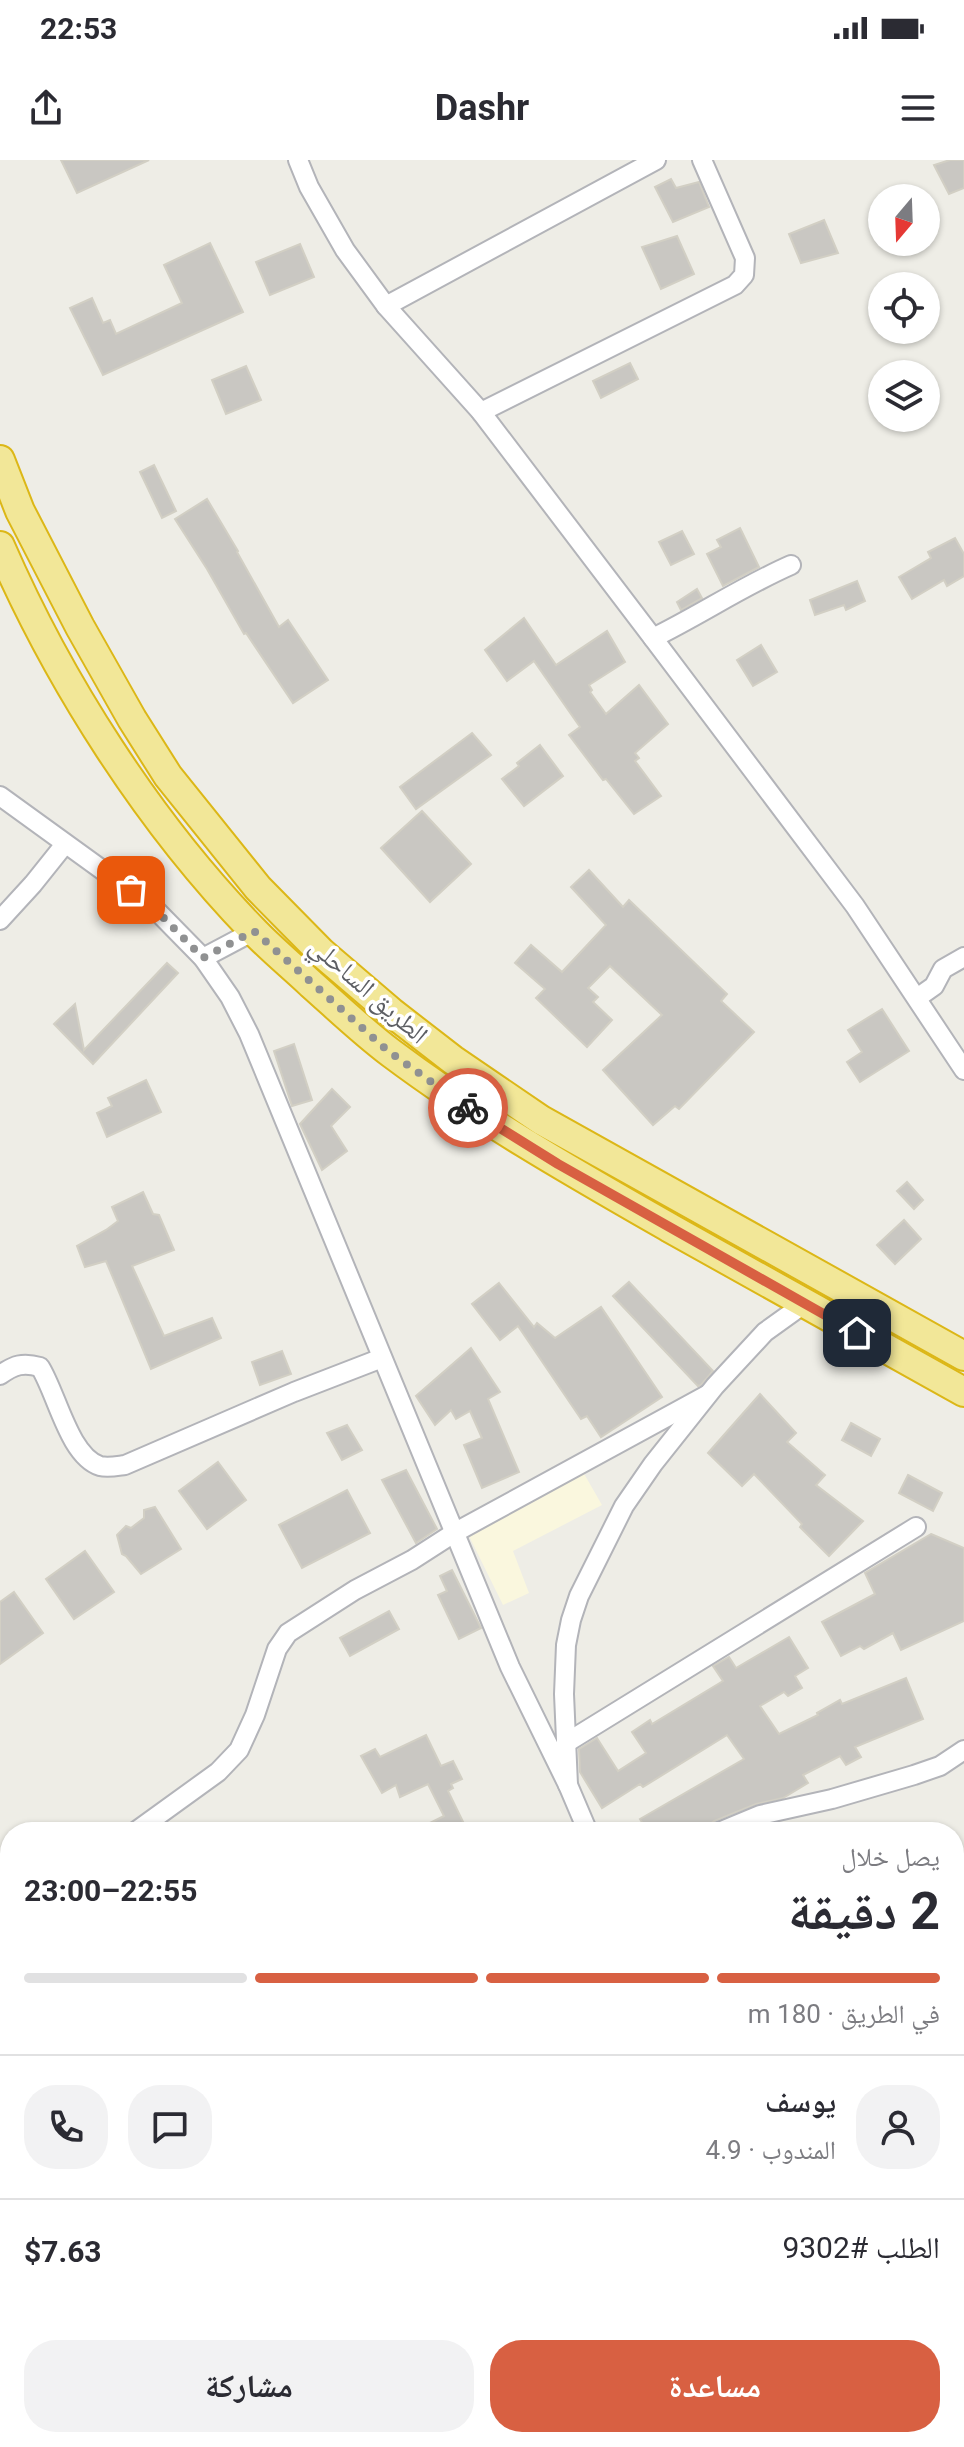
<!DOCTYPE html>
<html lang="ar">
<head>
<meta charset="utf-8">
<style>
  body { margin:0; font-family:Roboto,"Noto Naskh Arabic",sans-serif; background:#f2f2f3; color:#2b2b33; direction:rtl; height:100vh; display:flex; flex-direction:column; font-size:30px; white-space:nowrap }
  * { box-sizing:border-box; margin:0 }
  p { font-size:26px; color:#7c7c81 }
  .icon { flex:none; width:44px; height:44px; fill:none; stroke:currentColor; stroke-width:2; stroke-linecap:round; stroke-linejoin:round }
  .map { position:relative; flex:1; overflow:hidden; direction:ltr }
  .panel { position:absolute; left:0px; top:1662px; width:964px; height:626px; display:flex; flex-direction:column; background:#fff; border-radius:32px 32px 0 0; box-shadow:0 2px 6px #0004; direction:rtl }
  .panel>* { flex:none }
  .needle { width:52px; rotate:199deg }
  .controls { position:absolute; left:868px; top:24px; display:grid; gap:16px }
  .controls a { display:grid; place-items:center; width:72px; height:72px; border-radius:50%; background:#fff; box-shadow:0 2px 6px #0004; font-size:40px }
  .pin { position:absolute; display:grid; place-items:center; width:68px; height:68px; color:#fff; margin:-34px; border-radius:16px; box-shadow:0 4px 12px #0006 }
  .courier { position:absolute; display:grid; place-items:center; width:80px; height:80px; margin:-40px; border:6px solid #d86042; border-radius:50%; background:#fff; color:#222; box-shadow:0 2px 10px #0007 }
  .head em { font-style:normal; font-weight:700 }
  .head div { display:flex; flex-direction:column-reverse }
  .head { display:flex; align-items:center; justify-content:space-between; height:136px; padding:0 24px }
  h1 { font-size:52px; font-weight:700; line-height:60px }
  .bar { display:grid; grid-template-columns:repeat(4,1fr); gap:12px 8px; align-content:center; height:96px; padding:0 24px }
  .bar i { height:10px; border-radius:6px; background:#e1e1e2 }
  .bar .on { background:#d86042 }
  .bar p { grid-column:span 4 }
  .line { display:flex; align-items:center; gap:20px; padding:0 24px; border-top:2px solid #e1e1e2 }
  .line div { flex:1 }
  .round { display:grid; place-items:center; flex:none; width:84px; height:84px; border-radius:32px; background:#f2f2f3 }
  .primary-button { display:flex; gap:16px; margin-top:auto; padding:16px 24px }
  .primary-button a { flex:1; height:92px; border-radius:32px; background:#d86042; color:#fff; font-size:32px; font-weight:700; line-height:92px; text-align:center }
  .primary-button a+a { background:#f2f2f3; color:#2b2b33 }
  .status { display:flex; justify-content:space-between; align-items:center; height:56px; padding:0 40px; background:#fff; direction:ltr }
  .status svg { height:22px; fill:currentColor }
  header { display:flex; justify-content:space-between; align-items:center; height:104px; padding:0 24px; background:#fff; font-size:36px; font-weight:700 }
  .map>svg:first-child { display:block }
  .commercial { fill:#faf7de }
  .building { fill:#c9c7c2; stroke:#d2cfc4; stroke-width:2 }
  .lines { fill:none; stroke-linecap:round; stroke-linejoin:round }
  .minor-casing { stroke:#b3b4b9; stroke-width:22 }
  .highway-casing { stroke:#dcb717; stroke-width:32 }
  .minor { stroke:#fff; stroke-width:18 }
  .highway { stroke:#f2e798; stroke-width:28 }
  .done { stroke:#909192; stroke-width:8; stroke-dasharray:0 14.4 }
  .route { stroke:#d86042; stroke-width:10 }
  .labels { text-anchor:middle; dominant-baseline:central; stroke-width:7; stroke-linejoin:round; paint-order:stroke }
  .street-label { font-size:26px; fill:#5d5f64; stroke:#fff }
</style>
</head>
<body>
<div class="status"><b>22:53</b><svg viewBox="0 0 49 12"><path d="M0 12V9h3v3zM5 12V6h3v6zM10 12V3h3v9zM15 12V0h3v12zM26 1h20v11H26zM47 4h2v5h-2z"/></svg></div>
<header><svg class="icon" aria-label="menu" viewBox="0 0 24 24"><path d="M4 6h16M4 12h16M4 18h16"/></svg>Dashr<svg class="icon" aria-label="share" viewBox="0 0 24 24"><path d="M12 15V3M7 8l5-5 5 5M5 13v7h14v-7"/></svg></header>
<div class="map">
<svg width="964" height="2287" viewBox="0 0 964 2287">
  <rect width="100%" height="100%" fill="#eeede6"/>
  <path class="commercial" d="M 583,1312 L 602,1345 L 513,1391 L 529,1433 L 503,1445 L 469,1376 Z"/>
  <g class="building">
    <path d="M 61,0 L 149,0 L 77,33 Z"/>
    <path d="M 950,0 L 964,0 L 964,28 L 949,34 L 934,5 Z"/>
    <path d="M 671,19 L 676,28 L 699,22 L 709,47 L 673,62 L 655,27 Z"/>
    <path d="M 824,60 L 838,93 L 801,103 L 789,74 Z"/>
    <path d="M 677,76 L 694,114 L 661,129 L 642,87 Z"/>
    <path d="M 210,83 L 243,152 L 103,215 L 70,148 L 92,138 L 103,163 L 110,160 L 116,174 L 182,143 L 164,105 Z"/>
    <path d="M 300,84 L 314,117 L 270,135 L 256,102 Z"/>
    <path d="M 630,203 L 638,219 L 601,238 L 593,221 Z"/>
    <path d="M 246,206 L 261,240 L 226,254 L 212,220 Z"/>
    <path d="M 154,305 L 176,351 L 162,358 L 140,312 Z"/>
    <path d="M 207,339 L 238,391 L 237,392 L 279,467 L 288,460 L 328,520 L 293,543 L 246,473 L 244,474 L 207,409 L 175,359 Z"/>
    <path d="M 740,368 L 759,407 L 723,426 L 707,394 L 721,387 L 717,380 Z"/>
    <path d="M 682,371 L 694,394 L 671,405 L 659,382 Z"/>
    <path d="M 955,378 L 964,394 L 964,416 L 947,426 L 944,420 L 912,439 L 899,417 L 931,398 L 928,392 Z"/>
    <path d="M 857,421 L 865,441 L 846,450 L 844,445 L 815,455 L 810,440 Z"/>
    <path d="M 697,429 L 702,438 L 681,450 L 677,442 Z"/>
    <path d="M 524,458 L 556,505 L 607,471 L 625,502 L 589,525 L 592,530 L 590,532 L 606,554 L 639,525 L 668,564 L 635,593 L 639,598 L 635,601 L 661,636 L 634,654 L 606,619 L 603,620 L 569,575 L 580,567 L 534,501 L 507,521 L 485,490 Z"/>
    <path d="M 761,485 L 777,512 L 753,526 L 737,500 Z"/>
    <path d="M 472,573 L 491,595 L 416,649 L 400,627 Z"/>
    <path d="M 540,585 L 563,616 L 524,646 L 502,619 L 519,606 L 517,603 Z"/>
    <path d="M 422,651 L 471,704 L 430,742 L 381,688 Z"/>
    <path d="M 589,710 L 623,747 L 629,740 L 727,834 L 721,841 L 754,872 L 679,949 L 675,946 L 653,965 L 603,910 L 662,855 L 610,806 L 588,828 L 598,837 L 593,842 L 612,860 L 587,887 L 536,838 L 545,829 L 515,803 L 531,785 L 562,812 L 606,765 L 571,727 Z"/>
    <path d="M 167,803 L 178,813 L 93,904 L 54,864 L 75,844 L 84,890 Z"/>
    <path d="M 882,849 L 909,891 L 860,922 L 847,902 L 862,892 L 848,870 Z"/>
    <path d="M 294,884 L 312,940 L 292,946 L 274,891 Z"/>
    <path d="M 146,920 L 161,952 L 107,977 L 97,953 L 112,946 L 108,938 Z"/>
    <path d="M 332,929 L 350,947 L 331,966 L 347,991 L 322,1010 L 300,964 Z"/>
    <path d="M 907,1022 L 923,1040 L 914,1049 L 897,1031 Z"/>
    <path d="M 143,1032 L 153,1054 L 159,1055 L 174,1090 L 132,1106 L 164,1176 L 212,1158 L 221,1178 L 151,1209 L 106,1101 L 85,1107 L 77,1086 L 106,1070 L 118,1061 L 112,1047 Z"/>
    <path d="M 904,1060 L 921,1079 L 895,1104 L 877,1085 Z"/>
    <path d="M 629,1122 L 713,1211 L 701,1225 L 698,1226 L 613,1136 Z"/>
    <path d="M 499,1123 L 534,1167 L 537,1163 L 555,1178 L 601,1147 L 662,1237 L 601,1277 L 587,1256 L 581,1259 L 518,1166 L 500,1180 L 472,1144 Z"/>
    <path d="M 471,1188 L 500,1232 L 488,1239 L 519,1312 L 482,1328 L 464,1285 L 482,1278 L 470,1251 L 456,1259 L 451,1250 L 435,1265 L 416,1236 Z"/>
    <path d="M 282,1191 L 291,1214 L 260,1225 L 252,1202 Z"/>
    <path d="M 760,1234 L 796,1273 L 787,1282 L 825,1315 L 816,1325 L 863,1361 L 829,1396 L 800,1367 L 802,1364 L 754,1314 L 742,1326 L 708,1293 Z"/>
    <path d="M 851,1263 L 880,1279 L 871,1296 L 842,1280 Z"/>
    <path d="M 347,1265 L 362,1290 L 342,1300 L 327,1273 Z"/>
    <path d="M 218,1302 L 246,1340 L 207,1369 L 179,1331 Z"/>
    <path d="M 406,1310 L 437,1369 L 416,1383 L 382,1320 Z"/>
    <path d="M 908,1315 L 942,1333 L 933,1351 L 899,1333 Z"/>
    <path d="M 347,1330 L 370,1373 L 302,1408 L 279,1365 Z"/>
    <path d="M 155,1347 L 181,1389 L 141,1414 L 126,1396 L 122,1394 L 117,1375 L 126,1366 L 131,1368 L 144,1358 L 144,1350 Z"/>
    <path d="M 931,1374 L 964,1388 L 964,1461 L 901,1490 L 893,1473 L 864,1489 L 860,1486 L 841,1496 L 822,1462 L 875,1434 L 865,1413 Z"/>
    <path d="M 85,1391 L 114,1432 L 74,1459 L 46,1419 Z"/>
    <path d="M 452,1410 L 481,1468 L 459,1479 L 438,1435 L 447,1431 L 440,1416 Z"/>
    <path d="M 14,1432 L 43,1473 L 0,1504 L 0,1442 Z"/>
    <path d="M 389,1451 L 399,1469 L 350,1496 L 340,1478 Z"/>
    <path d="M 789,1477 L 808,1508 L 795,1516 L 802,1528 L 788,1536 L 784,1532 L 760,1546 L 779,1574 L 818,1555 L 817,1553 L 840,1540 L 842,1544 L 906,1518 L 923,1559 L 855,1587 L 861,1597 L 846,1605 L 840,1596 L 803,1615 L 808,1623 L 783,1638 L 756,1644 L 714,1661 L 709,1665 L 707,1672 L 648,1672 L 640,1659 L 744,1599 L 727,1575 L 643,1627 L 640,1624 L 602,1648 L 580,1612 L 579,1589 L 597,1578 L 618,1611 L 646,1593 L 632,1572 L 650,1560 L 652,1564 L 723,1521 L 713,1506 L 729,1497 L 736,1508 Z"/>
    <path d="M 426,1575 L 441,1606 L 453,1601 L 462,1619 L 451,1624 L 453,1628 L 448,1631 L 468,1672 L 412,1672 L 444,1656 L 428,1624 L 400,1637 L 396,1625 L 382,1633 L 361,1596 L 375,1589 L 380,1597 Z"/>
  </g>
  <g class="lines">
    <defs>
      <g id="minor">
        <path d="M 298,0 L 309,27 L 345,90 L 386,146 L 481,252 L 653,478 L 855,746 L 964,910"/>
        <path d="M 386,146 L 656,0"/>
        <path d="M 481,252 L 735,125 L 744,115 L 745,98 L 702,0"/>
        <path d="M 653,478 C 700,455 743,426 791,405"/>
        <path d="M 0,636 L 152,746 L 203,798 L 230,837 L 249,874 L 510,1507 L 568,1625"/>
        <path d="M 0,760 L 33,724 L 65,684"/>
        <path d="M 203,798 L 254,771"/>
        <path d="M 917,838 L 934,826 L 943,809 L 964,797"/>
        <path d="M 0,1215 C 14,1205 23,1202 40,1207 C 57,1234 69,1296 100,1306 C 108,1308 117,1306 125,1305 L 294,1232 L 382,1198"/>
        <path d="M 566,1583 L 916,1367"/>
        <path d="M 135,1672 L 218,1612 L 239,1590 L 255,1555 L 277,1489 L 288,1473 L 355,1430 L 412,1400 L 454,1373 L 707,1235"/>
        <path d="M 588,1672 L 568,1625 L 564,1534 L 566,1485 L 571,1460 L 579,1436 L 624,1346 L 653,1304 L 715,1226 L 765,1172 L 804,1144"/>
        <path d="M 719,1672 L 760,1655 L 832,1639 L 914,1615 L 940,1606 L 964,1590"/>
        <path d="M 0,1762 L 10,1755"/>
        <path d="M 954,1793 L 964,1789"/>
        <path d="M 954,2059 L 964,2055"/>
        <path d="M 0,2254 L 10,2273"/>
        <path d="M 922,2278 L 928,2287"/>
      </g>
      <g id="highway">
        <path d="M 0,300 L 20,351 L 80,467 L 132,559 L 168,616 L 258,728 L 322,793 L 391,852 L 453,900 L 541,960 L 964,1196"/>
        <path d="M 0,386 C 59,522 149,663 253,770 C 271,789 292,806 311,824 C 337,847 363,872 391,893 C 479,959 574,1013 670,1068 C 768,1123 866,1178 964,1232"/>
      </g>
    </defs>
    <use href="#minor" class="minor-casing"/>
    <use href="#highway" class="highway-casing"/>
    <use href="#minor" class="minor"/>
    <use href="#highway" class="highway"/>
  </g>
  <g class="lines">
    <path class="done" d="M 131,730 L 152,746 L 203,798 L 254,771 L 388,891 L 468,948"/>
    <path class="route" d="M 468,948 L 558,1004 L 857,1173"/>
  </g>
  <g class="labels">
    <g class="street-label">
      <text transform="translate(369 830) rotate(41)">الطريق الساحلي</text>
    </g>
  </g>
</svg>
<div class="controls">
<a><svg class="needle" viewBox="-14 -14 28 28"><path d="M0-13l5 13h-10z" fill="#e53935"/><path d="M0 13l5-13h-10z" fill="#7c7c81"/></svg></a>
<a><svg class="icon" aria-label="locate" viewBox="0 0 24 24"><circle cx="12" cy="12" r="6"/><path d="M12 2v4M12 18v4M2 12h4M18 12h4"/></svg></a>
<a><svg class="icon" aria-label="layers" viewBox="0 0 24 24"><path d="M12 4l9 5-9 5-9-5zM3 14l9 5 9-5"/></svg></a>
</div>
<div class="pin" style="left:131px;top:730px;background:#ea580c"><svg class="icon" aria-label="bag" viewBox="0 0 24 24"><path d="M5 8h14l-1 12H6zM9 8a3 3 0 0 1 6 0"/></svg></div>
<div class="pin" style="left:857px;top:1173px;background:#1f2937"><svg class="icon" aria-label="home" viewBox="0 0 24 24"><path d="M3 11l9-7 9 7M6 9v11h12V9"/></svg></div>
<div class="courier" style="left:468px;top:948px"><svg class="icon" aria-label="bike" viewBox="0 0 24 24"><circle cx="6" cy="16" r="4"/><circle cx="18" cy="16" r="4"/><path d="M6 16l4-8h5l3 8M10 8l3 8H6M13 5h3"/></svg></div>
<section class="panel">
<div class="head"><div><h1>2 دقيقة</h1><p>يصل خلال</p></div><em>22:55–23:00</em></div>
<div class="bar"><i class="on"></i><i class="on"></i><i class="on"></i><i></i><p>في الطريق · 180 m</p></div>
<div class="line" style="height:144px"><a class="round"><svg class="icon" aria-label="person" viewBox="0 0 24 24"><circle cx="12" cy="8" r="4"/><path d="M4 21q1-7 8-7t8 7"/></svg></a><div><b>يوسف</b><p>المندوب · 4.9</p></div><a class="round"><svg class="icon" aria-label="chat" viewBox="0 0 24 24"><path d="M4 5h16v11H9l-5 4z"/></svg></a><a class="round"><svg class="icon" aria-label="phone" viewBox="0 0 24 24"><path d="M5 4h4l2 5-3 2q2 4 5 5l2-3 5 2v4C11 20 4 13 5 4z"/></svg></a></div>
<div class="line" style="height:104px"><div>الطلب #9302</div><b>$7.63</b></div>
<div class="primary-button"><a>مساعدة</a><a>مشاركة</a></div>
</section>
</div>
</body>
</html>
